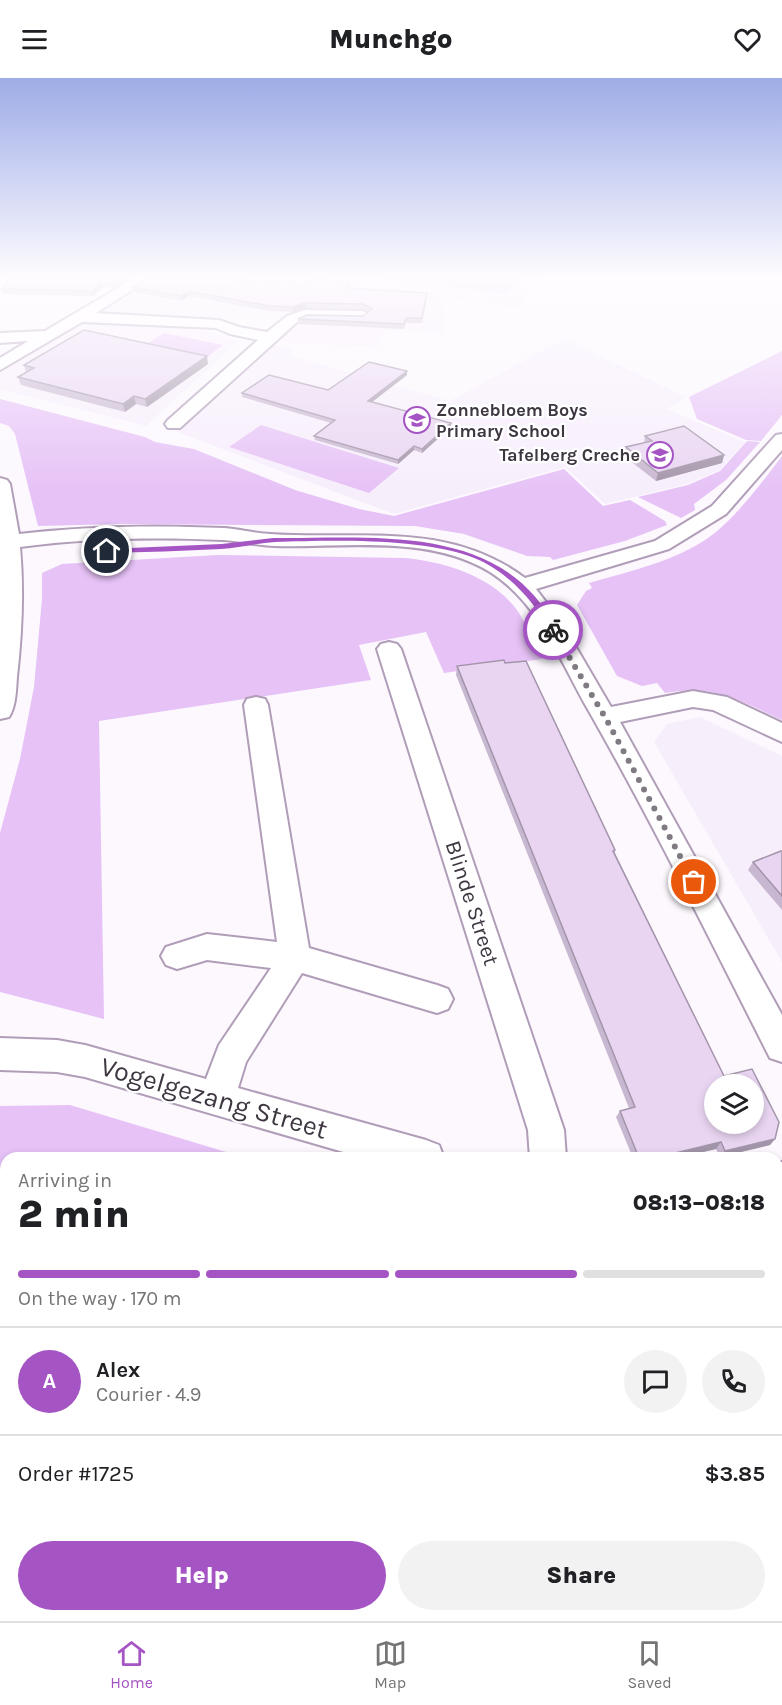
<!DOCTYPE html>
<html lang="en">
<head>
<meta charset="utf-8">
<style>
  body { margin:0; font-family:Karla,sans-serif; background:#f2f2f2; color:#202124; height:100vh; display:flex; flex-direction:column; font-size:22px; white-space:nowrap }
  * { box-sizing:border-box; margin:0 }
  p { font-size:20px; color:#757577 }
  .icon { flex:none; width:33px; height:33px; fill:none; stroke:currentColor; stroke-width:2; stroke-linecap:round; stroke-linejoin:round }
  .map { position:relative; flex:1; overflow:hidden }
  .panel { position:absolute; left:0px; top:1074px; width:783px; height:470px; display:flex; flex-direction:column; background:#fff; border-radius:18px 18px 0 0; box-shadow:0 3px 9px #0003 }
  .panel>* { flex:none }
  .tools { position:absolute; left:704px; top:996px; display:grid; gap:12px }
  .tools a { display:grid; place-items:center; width:60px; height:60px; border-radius:50%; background:#fff; box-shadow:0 3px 9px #0003; font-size:30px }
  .pin { position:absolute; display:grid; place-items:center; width:51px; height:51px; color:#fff; margin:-26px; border:3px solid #fff; border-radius:50%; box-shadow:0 2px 6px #0007 }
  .courier { position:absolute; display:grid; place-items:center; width:60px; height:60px; margin:-30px; border:4px solid #a554c4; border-radius:50%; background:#fff; color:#222; box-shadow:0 2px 8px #0007 }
  .summary em { font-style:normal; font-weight:800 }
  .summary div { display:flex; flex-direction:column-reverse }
  .summary { display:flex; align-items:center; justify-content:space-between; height:102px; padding:0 18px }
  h1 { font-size:39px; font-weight:800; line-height:45px }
  .bar { display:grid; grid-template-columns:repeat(4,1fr); gap:9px 6px; align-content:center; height:72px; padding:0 18px }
  .bar i { height:8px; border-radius:4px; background:#e0e0e0 }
  .bar .on { background:#a554c4 }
  .bar p { grid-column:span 4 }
  .line { display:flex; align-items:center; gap:15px; padding:0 18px; border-top:2px solid #e0e0e0 }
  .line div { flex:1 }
  .round { display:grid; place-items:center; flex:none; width:63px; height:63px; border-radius:32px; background:#f2f2f2 }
  .button { display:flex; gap:12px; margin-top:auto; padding:12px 18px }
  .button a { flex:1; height:69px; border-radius:36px; background:#a554c4; color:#fff; font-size:24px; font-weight:800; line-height:69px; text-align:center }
  .button a+a { background:#f2f2f2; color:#202124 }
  header { display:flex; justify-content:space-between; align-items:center; height:78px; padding:0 18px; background:#fff; font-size:27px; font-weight:800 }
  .dock { display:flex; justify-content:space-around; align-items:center; height:84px; border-top:2px solid #e0e0e0; background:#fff; font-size:16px; color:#757577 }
  .dock a { display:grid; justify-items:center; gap:3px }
  .dock .on { color:#a554c4 }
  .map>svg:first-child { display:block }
  .built { fill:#f7eefc }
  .green { fill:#e6c2f6 }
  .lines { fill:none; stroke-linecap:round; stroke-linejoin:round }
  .minor-casing { stroke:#b09db8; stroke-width:4 }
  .minor { fill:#fff; fill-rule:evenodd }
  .wall { fill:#c8b7d0 }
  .shaded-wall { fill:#a395a9 }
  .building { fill:#e9d5f2; stroke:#a395a9; stroke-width:1.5; fill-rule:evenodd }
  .route { fill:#a554c4 }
  .done { stroke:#807a83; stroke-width:6; stroke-dasharray:0 10.8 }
  .labels { text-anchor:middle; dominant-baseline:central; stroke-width:4.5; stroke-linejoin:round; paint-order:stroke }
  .far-poi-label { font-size:18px; font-weight:bold; fill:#3e3641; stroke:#fff; text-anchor:start }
  .street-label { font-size:22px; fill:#3e3641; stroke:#fff }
  .near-street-label { font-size:27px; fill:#3e3641; stroke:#fff }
</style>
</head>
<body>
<header><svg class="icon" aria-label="menu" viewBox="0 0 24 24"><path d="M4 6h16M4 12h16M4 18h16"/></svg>Munchgo<svg class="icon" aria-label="heart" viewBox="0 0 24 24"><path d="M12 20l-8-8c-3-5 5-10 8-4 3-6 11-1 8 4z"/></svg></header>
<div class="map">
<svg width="782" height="1543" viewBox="0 0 782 1543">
  <rect width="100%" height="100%" fill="#fcf8fe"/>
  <g class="built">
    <path d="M 158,198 L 538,198 L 520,231 L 446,220 L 443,256 L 383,252 L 378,269 L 274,264 L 297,243 L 95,237 Z"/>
    <path d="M 87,242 L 195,251 L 239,263 L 146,348 L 0,311 L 0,295 Z"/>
    <path d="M 564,261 L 686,319 L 667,331 L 745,364 L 719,392 L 687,406 L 605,426 L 565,389 L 394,436 L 175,353 L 270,267 L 293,270 L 291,278 L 450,323 Z"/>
    <path d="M 700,639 L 782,678 L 782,884 L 654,664 L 667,646 Z"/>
  </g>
  <g class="green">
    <path d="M 357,198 L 519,198 L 508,216 Z"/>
    <path d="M 164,255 L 223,267 L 204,281 L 144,268 Z"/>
    <path d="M 782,273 L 782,337 L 761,363 L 746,362 L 697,341 L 689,319 Z"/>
    <path d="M 0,321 L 145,359 L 155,364 L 194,371 L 295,412 L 359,431 L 394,438 L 564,391 L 603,428 L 630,422 L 665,443 L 667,447 L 625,463 L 553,482 L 550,479 L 527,478 L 464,456 L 415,448 L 119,446 L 38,448 L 15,356 L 9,348 L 0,345 Z"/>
    <path d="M 261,347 L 399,390 L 369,415 L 229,369 Z"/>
    <path d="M 747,363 L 760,364 L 726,402 L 694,426 L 695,432 L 681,440 L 638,419 L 688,407 L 720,393 Z"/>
    <path d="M 782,378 L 782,642 C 738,622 715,606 665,615 L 657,605 L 642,608 L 617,598 L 577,527 L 586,513 L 592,510 L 589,505 C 630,493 682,482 716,454 C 740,434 763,403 782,378 Z"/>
    <path d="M 218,477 L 405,480 C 446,484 495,499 519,535 C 528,549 534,566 542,581 L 444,595 L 426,554 L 359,567 L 371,602 L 99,643 L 104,941 L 0,914 L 0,755 L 20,681 L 34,609 L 42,521 L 42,495 L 62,486 Z"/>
    <path d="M 70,1027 L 246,1080 L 6,1080 L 6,1538 L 777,1538 L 777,1155 L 782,1154 L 782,1543 L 0,1543 L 0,1028 Z"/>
  </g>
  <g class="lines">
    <defs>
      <g id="minor">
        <path d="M 138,198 L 154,198 L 96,235 L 219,242 L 239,249 L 267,254 L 287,238 L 305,232 L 363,233 L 370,237 L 363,241 L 307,240 L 297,244 L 180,350 L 168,350 L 165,346 L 168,342 L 258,262 L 230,256 L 216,250 L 82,244 L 0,292 L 0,280 L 28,263 L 0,265 L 0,255 L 45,253 Z"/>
        <path d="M 782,356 L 782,372 L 726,436 L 669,471 L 536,511 L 562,545 L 611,629 L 693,613 L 727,619 L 782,645 L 782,664 L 713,632 L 693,629 L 620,644 L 782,937 L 782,984 L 770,980 C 710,862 652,743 586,628 C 560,582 538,524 490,494 C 428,456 344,470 275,468 C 258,468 241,463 223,462 C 156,459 87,460 20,469 C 24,512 22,555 17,599 C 16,612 16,628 9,639 L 0,641 L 0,400 L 7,402 L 10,406 L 19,456 C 87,448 156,447 224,450 C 239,451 254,455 270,456 C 360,462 447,442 525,500 L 655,463 L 712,428 L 776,357 Z"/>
        <path d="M 389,564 L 397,566 L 401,571 L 564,1052 L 566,1080 L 530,1080 L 528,1052 L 377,571 L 381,566 Z"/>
        <path d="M 256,619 L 265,621 L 268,627 L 309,870 L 437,907 L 448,911 L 453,921 L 448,931 L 437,935 L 302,895 L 246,984 L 238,1010 L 426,1062 L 439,1067 L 444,1080 L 364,1080 L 85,999 L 57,994 L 0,992 L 0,960 L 57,962 L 85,967 L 206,1001 L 219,967 L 271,890 L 207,882 L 177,891 L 166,887 L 161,878 L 166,869 L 207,856 L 277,864 L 244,627 L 247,621 Z"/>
        <path d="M 782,1084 L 782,1122 L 777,1123 L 777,1085 Z"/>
      </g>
    </defs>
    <use href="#minor" class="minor-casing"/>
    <use href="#minor" class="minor"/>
  </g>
  <g class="wall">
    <path d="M 0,198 L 134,198 L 113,210 L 103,209 L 93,218 L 3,216 L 2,211 L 9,200 L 0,201 Z"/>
    <path d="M 151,198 L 247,198 L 242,203 L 350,208 L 349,210 L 427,215 L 427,220 L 422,245 L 406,245 L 404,251 L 298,246 L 298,241 L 363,238 L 369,234 L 363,231 L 305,230 L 293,234 L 270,233 L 188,218 L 182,223 L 133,214 L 132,209 Z"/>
    <path d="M 208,286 L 147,329 L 136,326 L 125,334 L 21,307 L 18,299 L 26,295 L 24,287 Z"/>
    <path d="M 407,297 L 372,324 L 451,349 L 422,375 L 414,372 L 398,386 L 315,362 L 314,358 L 331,345 L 242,319 L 242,315 L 328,312 Z"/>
    <path d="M 645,358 L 724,377 L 722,385 L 656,403 L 624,378 L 626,369 L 644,365 Z"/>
    <path d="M 457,588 L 615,772 L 615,775 L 724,998 L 775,1061 L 770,1067 L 720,1079 L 716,1071 L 677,1080 L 633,1080 L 616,1039 L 620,1033 L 629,1030 L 456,597 Z"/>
    <path d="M 782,774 L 782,832 L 748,792 L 753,784 Z"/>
  </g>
  <g class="shaded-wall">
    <path d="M 126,198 L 134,198 L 113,210 L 112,206 Z"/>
    <path d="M 242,198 L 247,198 L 238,207 L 237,203 Z"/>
    <path d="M 102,204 L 103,209 L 93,218 L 92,213 Z"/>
    <path d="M 188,213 L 188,218 L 182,223 L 181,218 Z"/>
    <path d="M 305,225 L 305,230 L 293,234 L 293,229 Z"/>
    <path d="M 207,278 L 208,286 L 147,329 L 145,321 Z"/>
    <path d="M 407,293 L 407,297 L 368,327 L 368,323 Z"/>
    <path d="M 134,318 L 136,326 L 125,334 L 123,326 Z"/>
    <path d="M 451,345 L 451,349 L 422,375 L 422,371 Z"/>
    <path d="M 414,368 L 414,372 L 398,386 L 398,382 Z"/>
    <path d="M 724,377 L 722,385 L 656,403 L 658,395 Z"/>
    <path d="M 775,1061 L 770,1067 L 720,1079 L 725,1073 Z"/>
    <path d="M 721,1064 L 716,1071 L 677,1080 L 655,1080 Z"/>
  </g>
  <g class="building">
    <path d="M 11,198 L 126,198 L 112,206 L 102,204 L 92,213 L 2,211 Z"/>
    <path d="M 151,198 L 242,198 L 237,203 L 309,205 L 311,202 L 350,203 L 348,210 L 427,215 L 422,240 L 406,240 L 404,246 L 298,241 L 307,237 L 363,238 L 372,231 L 363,226 L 305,225 L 293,229 L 270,228 L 188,213 L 181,218 L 132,209 Z"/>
    <path d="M 84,252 L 207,278 L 145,321 L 134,318 L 123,326 L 18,299 L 34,290 L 24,287 Z"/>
    <path d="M 369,284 L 407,293 L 368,323 L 451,345 L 422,371 L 414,368 L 398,382 L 314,358 L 335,342 L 242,315 L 269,297 L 328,312 Z"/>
    <path d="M 684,348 L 724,377 L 658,395 L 626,369 L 652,363 L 645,358 Z"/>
    <path d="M 504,582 L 505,585 L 526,583 L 615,772 L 613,773 L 724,998 L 752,991 L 779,1044 L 775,1061 L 725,1073 L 721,1064 L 655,1080 L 639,1080 L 620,1033 L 635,1029 L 457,588 ZM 714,1006 L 753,1006 L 753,1046 L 714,1046 Z"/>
    <path d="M 781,773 L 782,774 L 782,818 L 753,784 Z"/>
  </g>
  <linearGradient id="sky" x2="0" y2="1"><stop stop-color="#9eace7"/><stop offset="0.48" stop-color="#fefcff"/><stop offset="1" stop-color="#fefcff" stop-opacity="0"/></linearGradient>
  <rect width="782" height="414" fill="url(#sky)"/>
  <path class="route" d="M 273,460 C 375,461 504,444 557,552 L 551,554 C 533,522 506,491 469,478 C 417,460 332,462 275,464 C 257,465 239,470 221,471 C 183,473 145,474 107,475 L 104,473 L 107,471 L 222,466 Z"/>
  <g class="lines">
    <path class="done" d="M 553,552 L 605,639 L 694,804"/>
  </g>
  <defs>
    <symbol id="school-ring" viewBox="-11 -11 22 22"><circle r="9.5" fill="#fff" stroke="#a554c4" stroke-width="1.5"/><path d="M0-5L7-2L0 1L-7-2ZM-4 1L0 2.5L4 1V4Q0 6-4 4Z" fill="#a554c4"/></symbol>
  </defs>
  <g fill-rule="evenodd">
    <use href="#school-ring" x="402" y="327" width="30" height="30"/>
    <use href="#school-ring" x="645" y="362" width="30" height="30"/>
  </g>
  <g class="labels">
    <g class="far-poi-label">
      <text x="436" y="332">Zonnebloem Boys<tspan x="436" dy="21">Primary School</tspan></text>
      <text x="640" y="377" text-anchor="end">Tafelberg Creche</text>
    </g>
    <g class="street-label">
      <text transform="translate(472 825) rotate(72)">Blinde Street</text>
    </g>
    <g class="near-street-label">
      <text transform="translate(214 1020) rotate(16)">Vogelgezang Street</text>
    </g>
  </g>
</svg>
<div class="tools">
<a><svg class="icon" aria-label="layers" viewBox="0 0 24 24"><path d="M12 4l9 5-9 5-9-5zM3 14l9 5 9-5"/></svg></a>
</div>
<div class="pin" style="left:694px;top:804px;background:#ea580c"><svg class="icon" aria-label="bag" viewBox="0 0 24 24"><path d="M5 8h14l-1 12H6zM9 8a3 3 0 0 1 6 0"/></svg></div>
<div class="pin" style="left:107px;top:473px;background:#1f2937"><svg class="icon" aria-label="home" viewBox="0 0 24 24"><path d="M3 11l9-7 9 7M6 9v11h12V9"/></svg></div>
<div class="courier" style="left:553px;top:552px"><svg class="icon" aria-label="bike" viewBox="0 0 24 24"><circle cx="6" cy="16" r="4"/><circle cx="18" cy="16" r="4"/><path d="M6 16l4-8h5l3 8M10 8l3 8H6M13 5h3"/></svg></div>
<section class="panel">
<div class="summary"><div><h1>2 min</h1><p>Arriving in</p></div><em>08:13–08:18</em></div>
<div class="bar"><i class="on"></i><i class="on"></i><i class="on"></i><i></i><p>On the way · 170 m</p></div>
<div class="line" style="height:108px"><b class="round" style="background:#a554c4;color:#fff">A</b><div><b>Alex</b><p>Courier · 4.9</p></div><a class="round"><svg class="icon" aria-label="chat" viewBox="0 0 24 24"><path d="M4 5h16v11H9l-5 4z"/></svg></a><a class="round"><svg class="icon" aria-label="phone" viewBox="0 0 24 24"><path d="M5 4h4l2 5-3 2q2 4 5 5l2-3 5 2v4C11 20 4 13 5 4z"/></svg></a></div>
<div class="line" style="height:78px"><div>Order #1725</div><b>$3.85</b></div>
<div class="button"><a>Help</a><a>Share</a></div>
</section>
</div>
<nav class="dock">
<a class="on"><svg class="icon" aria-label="home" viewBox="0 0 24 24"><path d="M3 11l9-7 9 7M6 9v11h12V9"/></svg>Home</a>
<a><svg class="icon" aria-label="map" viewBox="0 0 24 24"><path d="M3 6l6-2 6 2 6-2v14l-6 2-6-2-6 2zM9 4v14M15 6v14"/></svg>Map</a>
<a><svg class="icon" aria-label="saved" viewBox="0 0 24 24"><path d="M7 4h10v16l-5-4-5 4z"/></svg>Saved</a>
</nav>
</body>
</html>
